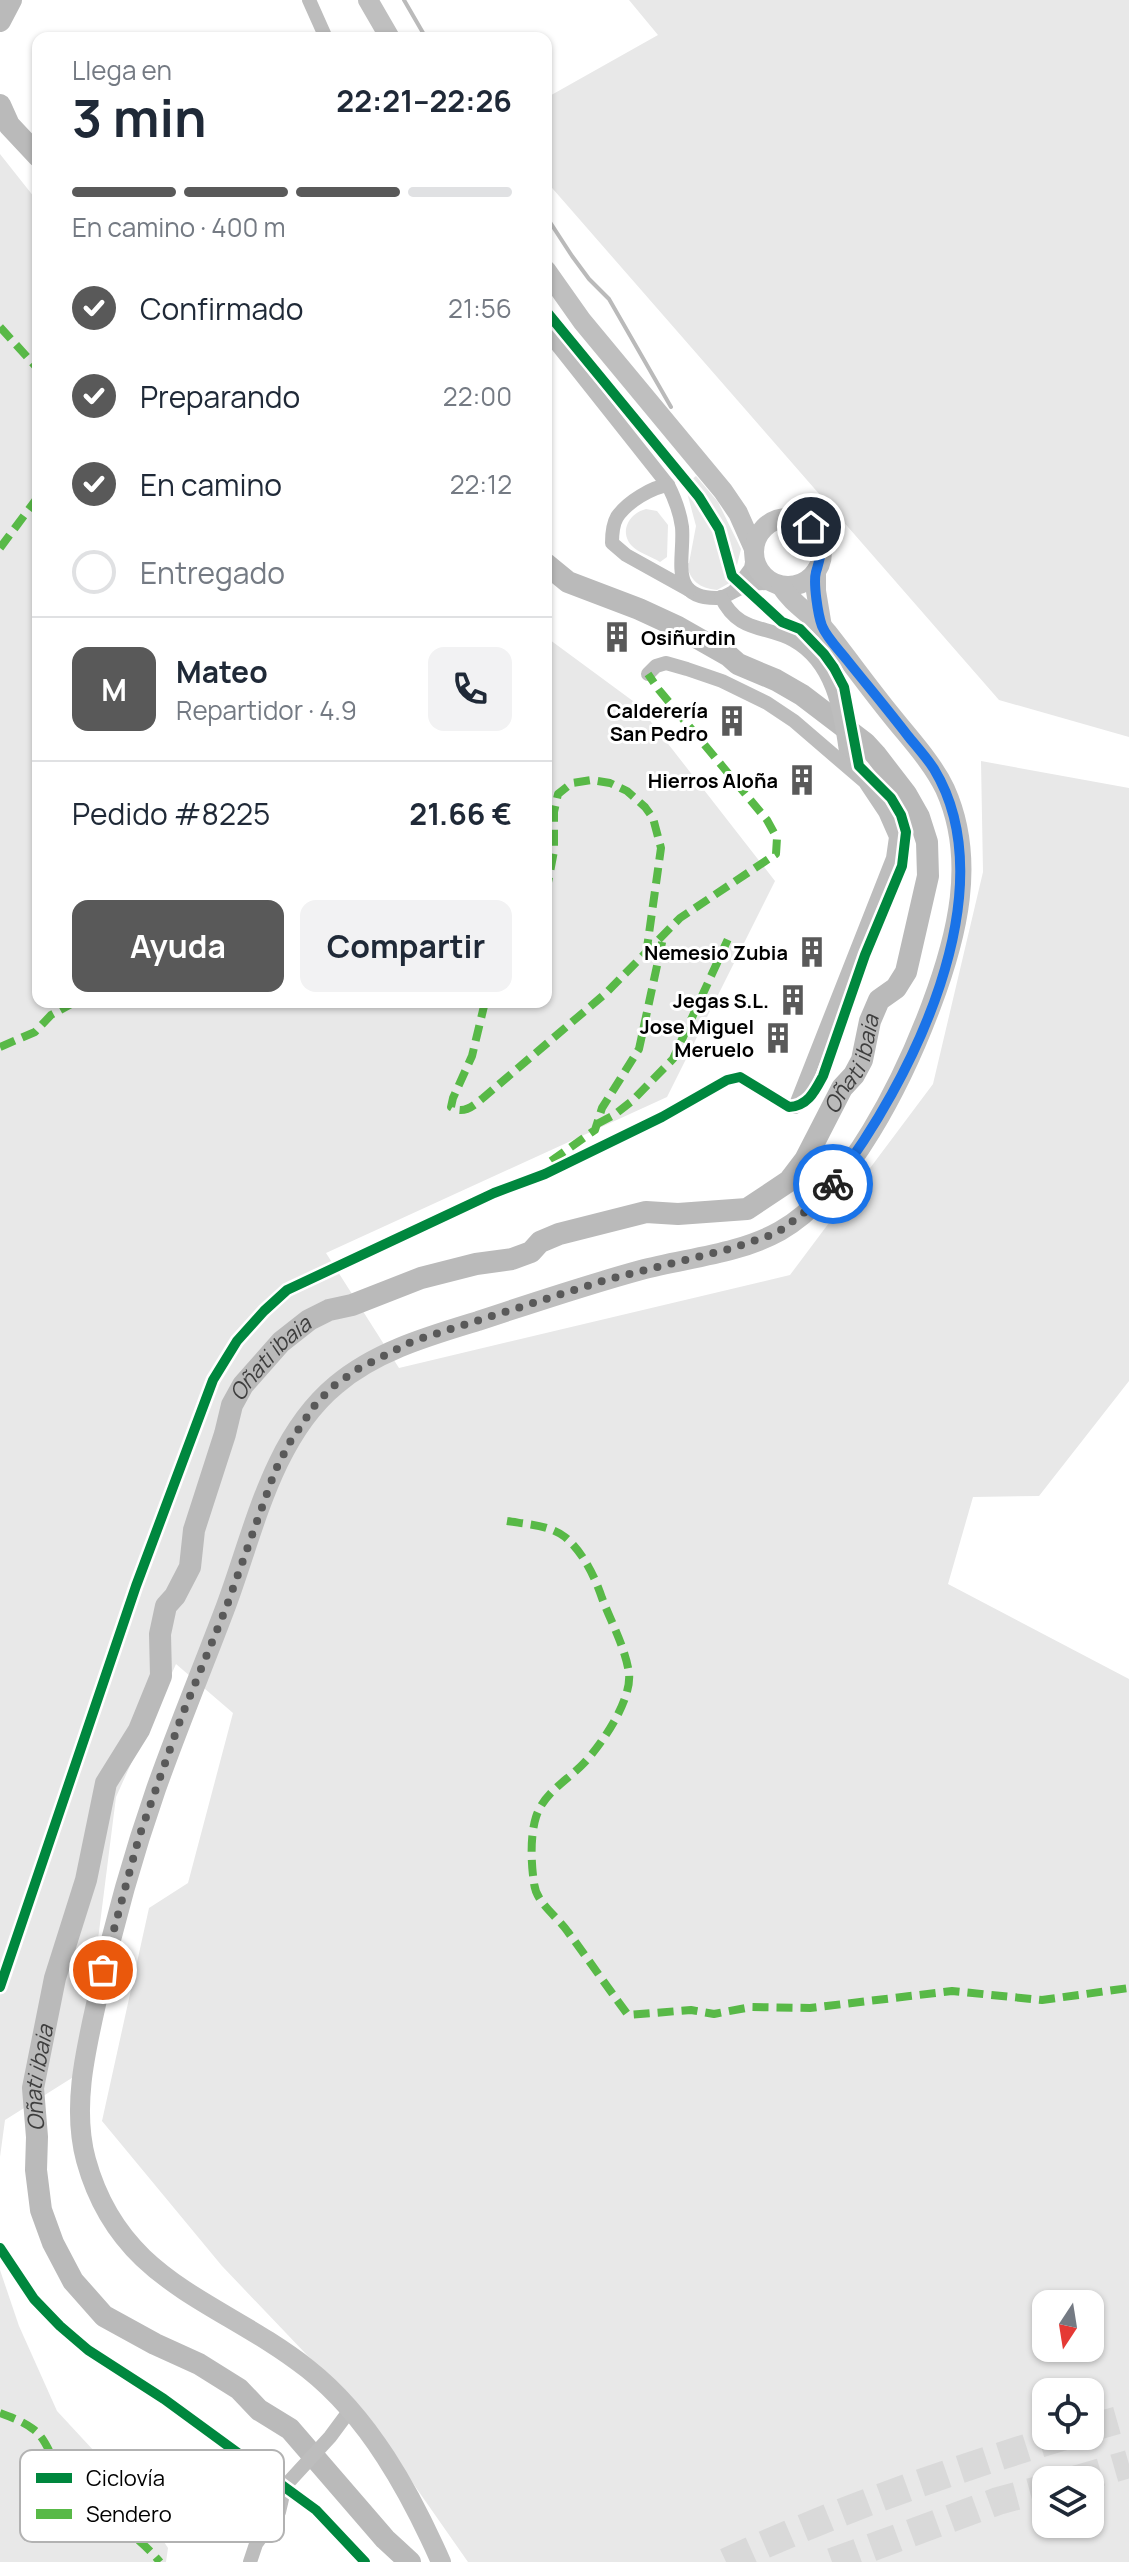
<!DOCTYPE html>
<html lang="es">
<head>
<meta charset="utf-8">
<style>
  body { margin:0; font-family:Manrope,sans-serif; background:#f2f2f3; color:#1f2937; height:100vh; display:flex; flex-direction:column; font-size:30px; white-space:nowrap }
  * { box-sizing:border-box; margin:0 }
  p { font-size:26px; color:#747a83 }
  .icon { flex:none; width:44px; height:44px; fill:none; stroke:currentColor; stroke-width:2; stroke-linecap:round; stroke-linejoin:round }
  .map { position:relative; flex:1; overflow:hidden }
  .side { position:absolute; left:32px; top:32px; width:520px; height:976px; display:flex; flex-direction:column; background:#fff; border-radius:16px; box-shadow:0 2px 6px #0004 }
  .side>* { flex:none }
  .needle { width:52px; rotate:192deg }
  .fabs { position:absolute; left:1032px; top:2290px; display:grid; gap:16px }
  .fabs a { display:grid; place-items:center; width:72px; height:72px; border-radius:16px; background:#fff; box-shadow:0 2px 6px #0004; font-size:40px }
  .pin { position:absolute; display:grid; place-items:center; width:68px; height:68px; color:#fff; margin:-34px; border:4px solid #fff; border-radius:50%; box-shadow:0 2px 8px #0007 }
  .courier { position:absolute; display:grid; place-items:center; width:80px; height:80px; margin:-40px; border:6px solid #1a73e8; border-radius:50%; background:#fff; color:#222; box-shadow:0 2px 10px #0007 }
  .summary em { font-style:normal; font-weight:700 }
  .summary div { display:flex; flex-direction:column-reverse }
  .summary { display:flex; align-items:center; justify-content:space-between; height:136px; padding:0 40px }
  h1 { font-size:52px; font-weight:700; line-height:60px }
  .bar { display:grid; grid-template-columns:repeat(4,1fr); gap:12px 8px; align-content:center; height:96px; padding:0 40px }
  .bar i { height:10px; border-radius:6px; background:#e0e1e3 }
  .bar .active { background:#595959 }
  .bar p { grid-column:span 4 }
  .line { display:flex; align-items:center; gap:20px; padding:0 40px; border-top:2px solid #e0e1e3 }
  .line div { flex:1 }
  .round { display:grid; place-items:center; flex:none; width:84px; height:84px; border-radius:16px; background:#f2f2f3 }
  ol { padding:0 40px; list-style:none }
  li { display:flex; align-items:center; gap:24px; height:88px }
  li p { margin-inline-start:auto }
  li .icon { padding:8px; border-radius:50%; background:#595959; color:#fff; stroke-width:4 }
  li:last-child { color:#747a83 }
  li i { width:44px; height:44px; border:4px solid #e0e1e3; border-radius:50% }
  .action { display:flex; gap:16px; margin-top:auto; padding:16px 40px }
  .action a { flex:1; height:92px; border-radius:16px; background:#595959; color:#fff; font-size:32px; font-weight:700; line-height:92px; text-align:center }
  .action a+a { background:#f2f2f3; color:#1f2937 }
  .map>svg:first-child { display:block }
  .green { fill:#e8e8e8; fill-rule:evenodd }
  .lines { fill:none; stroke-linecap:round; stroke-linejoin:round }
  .stream { stroke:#bababa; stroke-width:4 }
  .river { stroke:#bababa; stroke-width:22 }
  .highway-tunnel { stroke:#d9d9d9; stroke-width:28; stroke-dasharray:28 14; stroke-linecap:butt }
  .street { stroke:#bdbdbd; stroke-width:14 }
  .secondary { stroke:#bfbfbf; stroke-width:20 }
  .quiet { stroke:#58b947; stroke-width:8; stroke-dasharray:16 8; stroke-linecap:butt }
  .cycleway-casing { stroke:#fff; stroke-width:15 }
  .cycleway { stroke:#00873e; stroke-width:10 }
  .done { stroke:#595959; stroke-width:8; stroke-dasharray:0 14.4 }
  .route { stroke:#1a73e8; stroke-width:10 }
  .labels { text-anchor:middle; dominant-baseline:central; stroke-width:6; stroke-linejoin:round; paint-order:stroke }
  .poi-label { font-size:20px; font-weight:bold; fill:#000; stroke:#fff; text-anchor:end }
  .water-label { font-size:22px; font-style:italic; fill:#3e3e3e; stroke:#fff }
  .key { fill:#fff; stroke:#b2b2b2; stroke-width:2 }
  .key-label { font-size:22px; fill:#000 }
</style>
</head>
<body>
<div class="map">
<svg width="1129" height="2562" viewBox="0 0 1129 2562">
  <rect width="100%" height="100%" fill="#fff"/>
  <g class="green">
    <path d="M 629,0 L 1129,0 L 1129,737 L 999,700 L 546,181 L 546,98 L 658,35 Z"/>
    <path d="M 0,154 L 38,202 L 38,1002 L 546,1002 L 546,637 L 637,704 L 775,881 L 667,1097 L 326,1253 L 399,1368 L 790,1275 L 933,1084 L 983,872 L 981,761 L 1129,788 L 1129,1381 L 1039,1496 L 973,1497 L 948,1584 L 1129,1679 L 1129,2562 L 468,2562 L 368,2419 L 222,2266 L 102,2121 L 149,1908 L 188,1883 L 233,1713 L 176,1664 L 116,1797 L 93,1979 L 75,2076 L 5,2120 L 0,2157 ZM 1046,2304 L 1090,2304 L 1090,2348 L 1046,2348 ZM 1046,2392 L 1090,2392 L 1090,2436 L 1046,2436 ZM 1046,2480 L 1090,2480 L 1090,2524 L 1046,2524 Z"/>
    <path d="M 696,476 L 718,502 L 741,549 L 733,581 L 717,590 C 699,588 691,581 686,564 L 689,563 L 696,526 L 685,485 Z"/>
    <path d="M 646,509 L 657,511 L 668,525 L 667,557 L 660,562 C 652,557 637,552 631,545 C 619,530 630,513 646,509 Z"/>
    <path d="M 0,2270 L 19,2326 L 57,2411 L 131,2491 L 168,2548 L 166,2562 L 0,2562 Z"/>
  </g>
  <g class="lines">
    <g class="stream">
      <path d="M 404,0 L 426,38"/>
      <path d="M 546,216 L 572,256 L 589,279 L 609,299 L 671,407"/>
    </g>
    <g class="river">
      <path d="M 0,21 L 11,0"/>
      <path d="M 0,105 L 9,125 L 38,156"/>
      <path id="s1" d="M 410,2562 L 385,2539 L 290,2429 L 259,2410 L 239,2389 L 199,2364 L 155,2344 L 104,2316 L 73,2281 L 53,2243 L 41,2210 L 36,2170 L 37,2137 L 33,2088 L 55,1978 L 86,1880 L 106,1783 L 139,1730 L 161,1676 L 160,1634 L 166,1606 L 175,1596 L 190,1567 L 194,1530 L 225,1434 L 232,1405 L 243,1385 L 281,1342 L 309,1320 L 329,1310 L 352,1305 L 421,1278 L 476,1264 L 512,1259 L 531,1252 L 540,1242 L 559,1234 L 646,1212 L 678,1214 L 747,1209 L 789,1181 L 805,1160 L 842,1088 L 854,1075 L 862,1060 L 870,1021 L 879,1000 L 896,988 L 906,972 L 928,876 L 927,842 L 919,817 L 906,794 L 876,755 L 865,743 L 802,695 L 776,680 L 738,664 L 729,656 L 678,627 L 639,609 L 568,582 L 546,564"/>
    </g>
    <g class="highway-tunnel">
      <path d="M 1090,2428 L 1129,2417"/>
      <path d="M 1074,2480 L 1129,2464"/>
      <path d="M 726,2562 C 835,2511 949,2471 1065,2436"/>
      <path d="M 832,2562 L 998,2501 L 1046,2488"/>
    </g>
    <g class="street">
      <path d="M 309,0 L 326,38"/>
      <path d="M 546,331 L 668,485 C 675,499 680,512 682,527 C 685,558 667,599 718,598 C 727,597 733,591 741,588 C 751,583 761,583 772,583"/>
      <path d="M 668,485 C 652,487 627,502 617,517 C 613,524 612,534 612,543 L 626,555 L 689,590"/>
      <path d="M 735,590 L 751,568 L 753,557"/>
      <path d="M 721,597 C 738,633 765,625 793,640 C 838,665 841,720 848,765"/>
      <path d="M 648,674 L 656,666 L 666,663 L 687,669 L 722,681 L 767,703 L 794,721 L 865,782 L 885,812 L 896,837 L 893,858 L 795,1107"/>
      <path d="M 250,2562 L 256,2544 L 279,2512 L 285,2486 L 330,2437 L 350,2410"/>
    </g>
    <g class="secondary">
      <path d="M 368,0 L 390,38"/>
      <path d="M 546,270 L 582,321 L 723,491 L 738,513 L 754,549"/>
      <circle cx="788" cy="552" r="34"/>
      <path d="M 816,571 L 816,591 L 822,627"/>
      <path d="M 441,2562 C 410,2492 369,2417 308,2369 C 219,2299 120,2284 86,2160 C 71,2105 87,2045 99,1991 C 114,1923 133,1855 156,1789 C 178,1727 203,1667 226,1606 C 254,1531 272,1438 336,1385 C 376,1351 429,1336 478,1321 C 532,1303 586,1285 641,1270 C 686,1258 739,1254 780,1231 C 849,1192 904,1078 931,1006 C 957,937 977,860 945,789 C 932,762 910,739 891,715 C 869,688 849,660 827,632 C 813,615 793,605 781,586"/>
    </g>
    <g class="quiet">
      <path d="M 0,327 L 38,369"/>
      <path d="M 0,548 L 38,497"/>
      <path d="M 546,893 L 554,851 L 554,812 L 558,794 L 572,783 L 592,780 L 610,783 L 627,791 L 645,807 L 653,818 L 661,848 L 646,955"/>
      <path d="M 485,1002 L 472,1056 L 453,1098 L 451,1107 C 464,1115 473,1106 483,1098 L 606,993 L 680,918 L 776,854 L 777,838 L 767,820 L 659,690 L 648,674"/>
      <path d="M 0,1047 L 35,1032 L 51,1015 L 75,1002"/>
      <path d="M 597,1124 L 614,1115 L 632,1101 L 673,1059 L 728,939"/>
      <path d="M 551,1161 L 595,1130 L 602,1108 L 639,1049 L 663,938"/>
      <path d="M 507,1521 C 525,1524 550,1525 565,1537 C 583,1552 595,1577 602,1598 C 611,1622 625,1647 629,1673 C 632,1700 602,1744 584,1763 C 567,1781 544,1792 536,1817 C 530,1836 531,1863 534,1883 C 536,1903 557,1916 568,1932 C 588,1959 608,1988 628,2015 L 691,2010 L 714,2014 L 751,2007 L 810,2008 L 952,1991 L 1042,2000 L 1129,1988"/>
      <path d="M 0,2413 C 11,2417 24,2422 33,2429 C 47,2439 50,2457 60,2470 C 88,2507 131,2527 160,2562"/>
    </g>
    <defs>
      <g id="cycleway">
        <path d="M 0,1987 L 136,1586 L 213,1380 L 237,1341 L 264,1311 L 287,1290 L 494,1193 L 545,1174 L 662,1117 L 727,1080 L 740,1077 L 789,1107 C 808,1106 815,1091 823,1076 L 865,955 L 902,866 L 906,832 L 901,815 L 891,798 L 859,766 L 844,687 L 834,668 L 824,654 L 800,629 L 782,622 L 732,576 L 719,529 L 699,497 L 546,311"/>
        <path d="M 0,2248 L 34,2299 L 60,2326 L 88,2350 L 164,2399 L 316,2510 L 365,2562"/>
      </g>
    </defs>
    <use href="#cycleway" class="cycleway-casing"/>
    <use href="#cycleway" class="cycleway"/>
  </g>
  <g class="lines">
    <path class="done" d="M 103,1970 L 139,1837 L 181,1718 L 226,1608 L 275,1471 L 290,1442 L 315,1405 L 332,1387 L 358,1369 L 413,1341 L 609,1279 L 733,1248 L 777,1233 L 814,1205 L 833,1184"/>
    <path class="route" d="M 811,527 C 825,547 822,551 816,572 C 813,583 818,615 822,626 C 827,638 839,650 847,660 C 867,685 888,710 908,736 C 917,747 927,758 934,769 C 1008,891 910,1084 833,1184"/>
  </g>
  <defs>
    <symbol id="building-bare" viewBox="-9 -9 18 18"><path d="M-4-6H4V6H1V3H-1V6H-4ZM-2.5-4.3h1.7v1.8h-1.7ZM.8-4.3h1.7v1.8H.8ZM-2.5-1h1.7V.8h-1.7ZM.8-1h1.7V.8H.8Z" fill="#595959" stroke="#fff" stroke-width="2.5" paint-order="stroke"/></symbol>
  </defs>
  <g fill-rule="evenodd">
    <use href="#building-bare" x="595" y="615" width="44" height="44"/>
    <use href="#building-bare" x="710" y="699" width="44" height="44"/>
    <use href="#building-bare" x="780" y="758" width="44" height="44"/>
    <use href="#building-bare" x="790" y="930" width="44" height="44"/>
    <use href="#building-bare" x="771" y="978" width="44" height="44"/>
    <use href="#building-bare" x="756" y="1016" width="44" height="44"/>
  </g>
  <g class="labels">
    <g class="poi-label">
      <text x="641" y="637" text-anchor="start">Osiñurdin</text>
      <text x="708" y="710">Calderería<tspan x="708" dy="23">San Pedro</tspan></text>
      <text x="778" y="780">Hierros Aloña</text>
      <text x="788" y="952">Nemesio Zubia</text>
      <text x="769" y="1000">Jegas S.L.</text>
      <text x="754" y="1026">Jose Miguel<tspan x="754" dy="23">Meruelo</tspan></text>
    </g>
    <g class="water-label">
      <text stroke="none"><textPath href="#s1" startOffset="2124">Oñati ibaia</textPath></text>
      <text stroke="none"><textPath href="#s1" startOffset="1426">Oñati ibaia</textPath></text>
      <text stroke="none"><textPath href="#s1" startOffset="656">Oñati ibaia</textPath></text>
    </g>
  </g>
  <rect x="20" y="2450" width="264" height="92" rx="12" class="key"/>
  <rect x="36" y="2473" width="36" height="10" fill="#00873e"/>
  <rect x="36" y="2509" width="36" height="10" fill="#58b947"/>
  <g class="key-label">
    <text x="86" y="2486">Ciclovía</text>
    <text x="86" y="2522">Sendero</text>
  </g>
</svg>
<div class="fabs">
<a><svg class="needle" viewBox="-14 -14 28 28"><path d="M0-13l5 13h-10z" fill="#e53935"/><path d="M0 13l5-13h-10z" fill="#747a83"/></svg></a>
<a><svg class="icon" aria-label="locate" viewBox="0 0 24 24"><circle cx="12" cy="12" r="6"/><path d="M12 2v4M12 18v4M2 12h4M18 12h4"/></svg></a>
<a><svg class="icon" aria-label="layers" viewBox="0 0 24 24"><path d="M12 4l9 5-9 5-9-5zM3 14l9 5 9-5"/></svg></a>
</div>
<div class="pin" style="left:103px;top:1970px;background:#ea580c"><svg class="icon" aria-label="bag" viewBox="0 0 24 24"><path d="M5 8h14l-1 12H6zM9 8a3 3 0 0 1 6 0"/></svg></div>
<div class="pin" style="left:811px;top:527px;background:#1f2937"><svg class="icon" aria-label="home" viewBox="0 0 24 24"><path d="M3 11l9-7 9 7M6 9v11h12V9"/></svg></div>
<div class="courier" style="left:833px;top:1184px"><svg class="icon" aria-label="bike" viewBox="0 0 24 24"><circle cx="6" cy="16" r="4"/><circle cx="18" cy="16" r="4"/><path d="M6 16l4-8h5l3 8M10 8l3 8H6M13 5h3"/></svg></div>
<section class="side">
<div class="summary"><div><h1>3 min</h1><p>Llega en</p></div><em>22:21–22:26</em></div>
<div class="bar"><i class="active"></i><i class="active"></i><i class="active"></i><i></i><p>En camino · 400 m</p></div>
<ol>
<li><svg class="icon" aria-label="check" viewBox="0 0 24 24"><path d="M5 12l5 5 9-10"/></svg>Confirmado<p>21:56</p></li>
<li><svg class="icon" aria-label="check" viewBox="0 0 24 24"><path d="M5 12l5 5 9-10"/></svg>Preparando<p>22:00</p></li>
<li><svg class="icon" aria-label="check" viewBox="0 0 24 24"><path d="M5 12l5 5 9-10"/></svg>En camino<p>22:12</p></li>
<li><i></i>Entregado</li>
</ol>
<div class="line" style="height:144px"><b class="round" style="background:#595959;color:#fff">M</b><div><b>Mateo</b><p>Repartidor · 4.9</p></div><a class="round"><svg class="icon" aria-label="phone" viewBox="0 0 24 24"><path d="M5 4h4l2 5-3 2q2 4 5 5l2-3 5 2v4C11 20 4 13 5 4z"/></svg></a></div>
<div class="line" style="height:104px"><div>Pedido #8225</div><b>21.66 €</b></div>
<div class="action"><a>Ayuda</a><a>Compartir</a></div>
</section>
</div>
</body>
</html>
